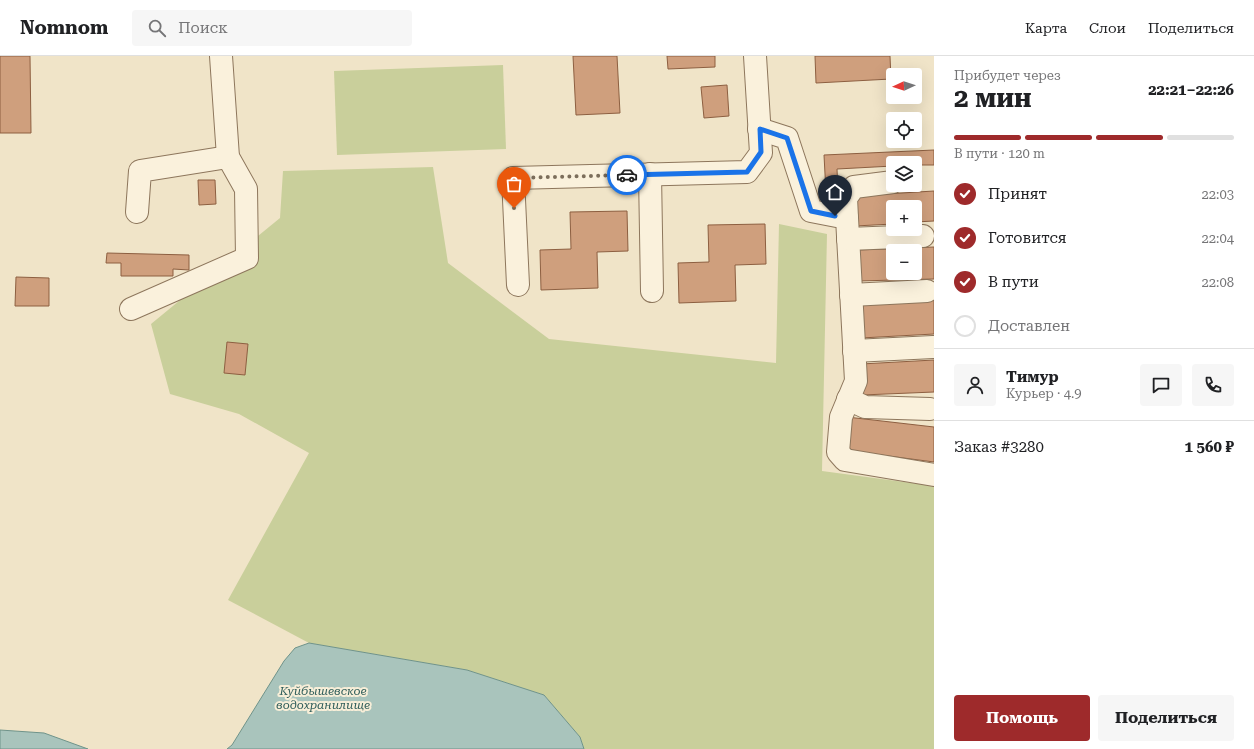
<!DOCTYPE html>
<html lang="ru">
<head>
<meta charset="utf-8">
<style>
  body { margin:0; font-family:"Roboto Serif",serif; background:#f6f6f6; color:#202124; height:100vh; display:flex; flex-direction:column; font-size:15px; white-space:nowrap }
  * { box-sizing:border-box; margin:0 }
  p { font-size:13px; color:#757577 }
  .icon { flex:none; width:22px; height:22px; fill:none; stroke:currentColor; stroke-width:2; stroke-linecap:round; stroke-linejoin:round }
  .map { position:relative; flex:1; overflow:hidden }
  .drawer { display:flex; flex-direction:column; background:#fff; width:320px }
  .drawer>* { flex:none }
  .needle { width:26px; rotate:267deg }
  .fabs { position:absolute; left:886px; top:12px; display:grid; gap:8px }
  .fabs a { display:grid; place-items:center; width:36px; height:36px; border-radius:4px; background:#fff; box-shadow:0 4px 16px #0002; font-size:20px }
  .pin { position:absolute; display:grid; place-items:center; width:34px; height:34px; color:#fff; margin:-41px -17px; border-radius:50% 50% 50% 0; rotate:-45deg; box-shadow:0 0 4px #0007 }
  .pin .icon { rotate:45deg }
  .courier { position:absolute; display:grid; place-items:center; width:40px; height:40px; margin:-20px; border:3px solid #1a73e8; border-radius:50%; background:#fff; color:#222; box-shadow:0 1px 5px #0007 }
  .head em { font-style:normal; font-weight:700 }
  .head div { display:flex; flex-direction:column-reverse }
  .head { display:flex; align-items:center; justify-content:space-between; height:68px; padding:0 20px }
  h1 { font-size:26px; font-weight:700; line-height:30px }
  .bar { display:grid; grid-template-columns:repeat(4,1fr); gap:6px 4px; align-content:center; height:48px; padding:0 20px }
  .bar i { height:5px; border-radius:3px; background:#e0e0e0 }
  .bar .active { background:#9e2a2b }
  .bar p { grid-column:span 4 }
  .line { display:flex; align-items:center; gap:10px; padding:0 20px; border-top:1px solid #e0e0e0 }
  .line div { flex:1 }
  .round { display:grid; place-items:center; flex:none; width:42px; height:42px; border-radius:4px; background:#f6f6f6 }
  ol { padding:0 20px; list-style:none }
  li { display:flex; align-items:center; gap:12px; height:44px }
  li p { margin-inline-start:auto }
  li .icon { padding:4px; border-radius:50%; background:#9e2a2b; color:#fff; stroke-width:4 }
  li:last-child { color:#757577 }
  li i { width:22px; height:22px; border:2px solid #e0e0e0; border-radius:50% }
  .cta { display:flex; gap:8px; margin-top:auto; padding:8px 20px }
  .cta a { flex:1; height:46px; border-radius:4px; background:#9e2a2b; color:#fff; font-size:16px; font-weight:700; line-height:46px; text-align:center }
  .cta a+a { background:#f6f6f6; color:#202124 }
  header { display:flex; align-items:center; gap:24px; box-sizing:border-box; height:56px; padding:0 20px; background:#fff; border-bottom:1px solid #e0e0e0 }
  header strong { font-size:19px }
  nav { display:flex; gap:22px; margin-inline-start:auto; font-size:14px }
  .search { width:280px; height:36px; background:#f6f6f6; display:flex; align-items:center; gap:10px; box-sizing:border-box; padding:0 14px; border-radius:4px; color:#757577; font-size:15px }
  main { display:flex; flex:1; min-height:0 }
  .map>svg:first-child { display:block }
  .green { fill:#c9cf9b }
  .water { fill:#a9c4bc; stroke:#6f938a }
  .building { fill:#cf9f7d; stroke:#8d5f41; fill-rule:evenodd }
  .lines { fill:none; stroke-linecap:round; stroke-linejoin:round }
  .minor-casing { stroke:#8d765c; stroke-width:24 }
  .minor { stroke:#faf1dc; stroke-width:22 }
  .done { stroke:#7c6e5b; stroke-width:4; stroke-dasharray:0 7.2 }
  .route { stroke:#1a73e8; stroke-width:5 }
  .labels { text-anchor:middle; dominant-baseline:central; stroke-width:4; stroke-linejoin:round; paint-order:stroke }
  .water-label { font-size:12px; font-style:italic; fill:#2f5d5a; stroke:#f7eed8 }
</style>
</head>
<body>
<header>
<strong>Nomnom</strong>
<div class="search"><svg class="icon" aria-label="search" viewBox="0 0 24 24"><circle cx="10" cy="10" r="6"/><path d="M15 15l6 6"/></svg>Поиск</div>
<nav><a>Карта</a><a>Слои</a><a>Поделиться</a></nav>
</header>
<main>
<div class="map">
<svg width="934" height="693" viewBox="0 0 934 693">
  <rect width="100%" height="100%" fill="#f0e4c8"/>
  <g class="green">
    <path d="M 503,9 L 506,93 L 337,99 L 334,15 Z"/>
    <path d="M 433,111 L 448,207 L 549,283 L 776,307 L 779,168 L 827,178 L 822,415 L 934,430 L 934,693 L 584,693 L 580,681 L 544,639 L 467,614 L 309,587 L 228,544 L 309,397 L 239,358 L 170,338 L 151,268 L 280,162 L 283,115 Z"/>
  </g>
  <g class="water">
    <path d="M 309,587 L 467,614 L 544,639 L 580,681 L 584,693 L 227,693 L 232,689 L 284,605 L 295,592 Z"/>
    <path d="M 0,674 L 44,677 L 88,693 L 0,693 Z"/>
  </g>
  <g class="building">
    <path d="M 0,0 L 30,0 L 31,77 L 0,77 Z"/>
    <path d="M 573,0 L 617,0 L 620,57 L 576,59 Z"/>
    <path d="M 667,0 L 715,0 L 715,11 L 668,13 Z"/>
    <path d="M 815,0 L 890,0 L 891,23 L 816,27 Z"/>
    <path d="M 727,29 L 729,60 L 704,62 L 701,31 Z"/>
    <path d="M 934,94 L 934,109 L 915,109 L 915,107 L 893,107 L 893,110 L 837,113 L 838,136 L 826,137 L 824,99 Z"/>
    <path d="M 198,124 L 215,124 L 216,148 L 199,149 Z"/>
    <path d="M 934,135 L 934,165 L 915,166 L 915,151 L 893,151 L 893,168 L 855,170 L 853,140 Z"/>
    <path d="M 627,155 L 628,195 L 597,196 L 598,232 L 541,234 L 540,194 L 571,193 L 570,156 Z"/>
    <path d="M 765,168 L 766,208 L 735,209 L 736,245 L 679,247 L 678,207 L 709,206 L 708,169 Z"/>
    <path d="M 934,191 L 934,223 L 858,225 L 857,194 ZM 893,195 L 915,195 L 915,217 L 893,217 Z"/>
    <path d="M 107,197 L 189,199 L 189,214 L 173,213 L 173,220 L 121,220 L 121,207 L 106,207 Z"/>
    <path d="M 16,221 L 49,222 L 49,250 L 15,250 Z"/>
    <path d="M 934,244 L 934,278 L 861,282 L 860,249 Z"/>
    <path d="M 227,286 L 248,288 L 245,319 L 224,317 Z"/>
    <path d="M 934,304 L 934,336 L 862,339 L 861,308 Z"/>
    <path d="M 847,361 L 934,371 L 934,406 L 843,394 Z"/>
  </g>
  <g class="lines">
    <defs>
      <g id="minor">
        <path d="M 759,73 L 787,82 L 811,155 L 847,162 L 856,325 L 841,361 L 838,396 L 845,404 L 934,419"/>
        <path d="M 650,118 L 652,235"/>
        <path d="M 137,156 L 140,115 L 228,101"/>
        <path d="M 847,162 L 846,142 L 854,131 L 893,126"/>
        <path d="M 848,183 L 923,180"/>
        <path d="M 518,229 L 513,122 L 747,116 L 761,97 L 755,0"/>
        <path d="M 851,239 L 927,235"/>
        <path d="M 131,253 L 247,202 L 246,133 L 228,101 L 221,0"/>
        <path d="M 854,295 L 933,291"/>
        <path d="M 848,343 L 865,351 L 930,353"/>
      </g>
    </defs>
    <use href="#minor" class="minor-casing"/>
    <use href="#minor" class="minor"/>
  </g>
  <g class="lines">
    <path class="done" d="M 514,152 L 513,122 L 627,119"/>
    <path class="route" d="M 627,119 L 747,116 L 761,96 L 760,73 L 787,82 L 811,155 L 835,160"/>
  </g>
  <g class="labels">
    <g class="water-label">
      <text x="323" y="635">Куйбышевское<tspan x="323" dy="14">водохранилище</tspan></text>
    </g>
  </g>
</svg>
<div class="fabs">
<a><svg class="needle" viewBox="-14 -14 28 28"><path d="M0-13l5 13h-10z" fill="#e53935"/><path d="M0 13l5-13h-10z" fill="#757577"/></svg></a>
<a><svg class="icon" aria-label="locate" viewBox="0 0 24 24"><circle cx="12" cy="12" r="6"/><path d="M12 2v4M12 18v4M2 12h4M18 12h4"/></svg></a>
<a><svg class="icon" aria-label="layers" viewBox="0 0 24 24"><path d="M12 4l9 5-9 5-9-5zM3 14l9 5 9-5"/></svg></a>
<a>+</a>
<a>−</a>
</div>
<div class="pin" style="left:514px;top:152px;background:#ea580c"><svg class="icon" aria-label="bag" viewBox="0 0 24 24"><path d="M5 8h14l-1 12H6zM9 8a3 3 0 0 1 6 0"/></svg></div>
<div class="pin" style="left:835px;top:160px;background:#1f2937"><svg class="icon" aria-label="home" viewBox="0 0 24 24"><path d="M3 11l9-7 9 7M6 9v11h12V9"/></svg></div>
<div class="courier" style="left:627px;top:119px"><svg class="icon" aria-label="car" viewBox="0 0 24 24"><path d="M5 17H2v-5l4-1 3-4h7l3 4 3 1v5h-3M9 17h6M6 11h13"/><circle cx="7" cy="17" r="2"/><circle cx="17" cy="17" r="2"/></svg></div>
</div>
<section class="drawer">
<div class="head"><div><h1>2 мин</h1><p>Прибудет через</p></div><em>22:21–22:26</em></div>
<div class="bar"><i class="active"></i><i class="active"></i><i class="active"></i><i></i><p>В пути · 120 m</p></div>
<ol>
<li><svg class="icon" aria-label="check" viewBox="0 0 24 24"><path d="M5 12l5 5 9-10"/></svg>Принят<p>22:03</p></li>
<li><svg class="icon" aria-label="check" viewBox="0 0 24 24"><path d="M5 12l5 5 9-10"/></svg>Готовится<p>22:04</p></li>
<li><svg class="icon" aria-label="check" viewBox="0 0 24 24"><path d="M5 12l5 5 9-10"/></svg>В пути<p>22:08</p></li>
<li><i></i>Доставлен</li>
</ol>
<div class="line" style="height:72px"><a class="round"><svg class="icon" aria-label="person" viewBox="0 0 24 24"><circle cx="12" cy="8" r="4"/><path d="M4 21q1-7 8-7t8 7"/></svg></a><div><b>Тимур</b><p>Курьер · 4.9</p></div><a class="round"><svg class="icon" aria-label="chat" viewBox="0 0 24 24"><path d="M4 5h16v11H9l-5 4z"/></svg></a><a class="round"><svg class="icon" aria-label="phone" viewBox="0 0 24 24"><path d="M5 4h4l2 5-3 2q2 4 5 5l2-3 5 2v4C11 20 4 13 5 4z"/></svg></a></div>
<div class="line" style="height:52px"><div>Заказ #3280</div><b>1 560 ₽</b></div>
<div class="cta"><a>Помощь</a><a>Поделиться</a></div>
</section>
</main>
</body>
</html>
